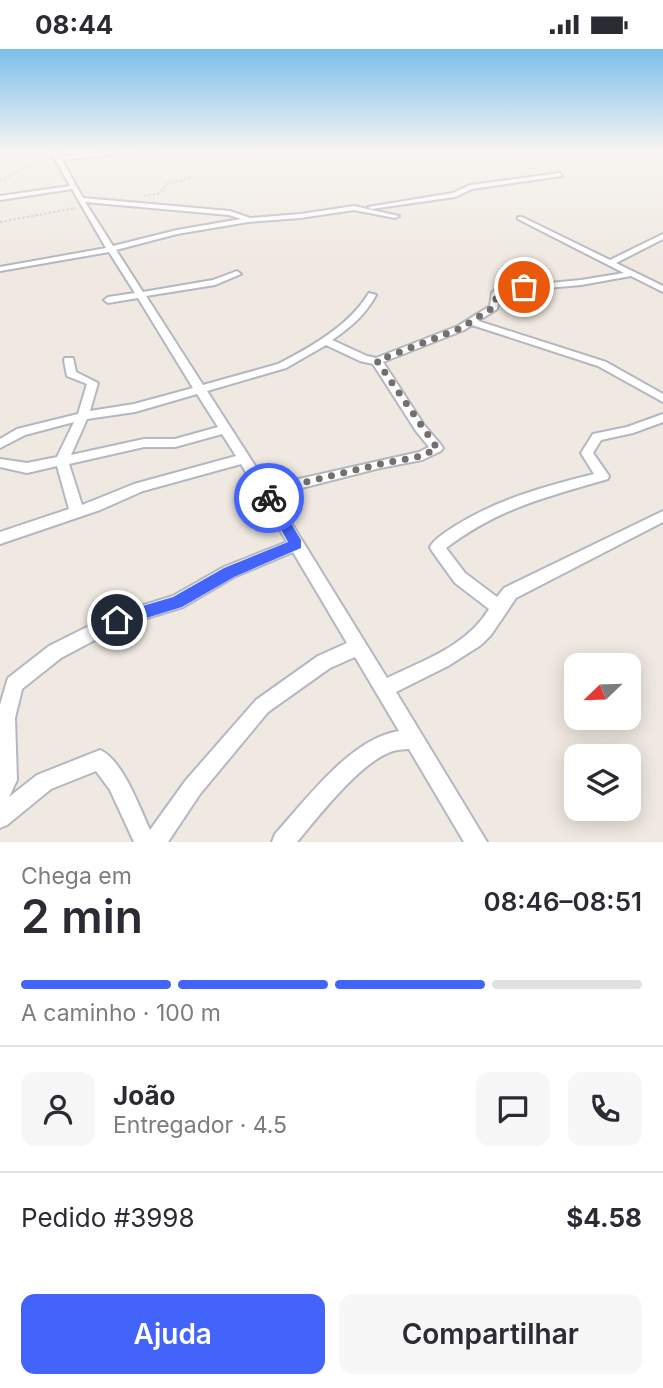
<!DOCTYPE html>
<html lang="pt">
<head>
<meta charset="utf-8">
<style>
  body { margin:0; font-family:Inter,sans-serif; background:#f7f7f7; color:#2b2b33; height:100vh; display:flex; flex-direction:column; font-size:26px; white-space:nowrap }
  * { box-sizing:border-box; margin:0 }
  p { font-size:23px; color:#7c7c81 }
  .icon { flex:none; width:38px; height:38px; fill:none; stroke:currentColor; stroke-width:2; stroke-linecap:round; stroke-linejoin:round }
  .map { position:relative; height:793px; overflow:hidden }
  .details { display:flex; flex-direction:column; background:#fff; flex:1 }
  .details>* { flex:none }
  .needle { width:46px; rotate:247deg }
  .buttons { position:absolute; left:564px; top:604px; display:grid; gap:14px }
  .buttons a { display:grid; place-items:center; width:77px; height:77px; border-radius:14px; background:#fff; box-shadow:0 4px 18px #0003; font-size:35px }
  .pin { position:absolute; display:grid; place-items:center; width:60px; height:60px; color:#fff; margin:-30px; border:4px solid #fff; border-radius:50%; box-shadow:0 2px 7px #0007 }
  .courier { position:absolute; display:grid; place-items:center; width:70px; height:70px; margin:-35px; border:5px solid #4264fb; border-radius:50%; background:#fff; color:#222; box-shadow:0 2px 9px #0007 }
  .overview em { font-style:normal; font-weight:600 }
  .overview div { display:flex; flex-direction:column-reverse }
  .overview { display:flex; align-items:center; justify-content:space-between; height:119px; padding:0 21px }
  h1 { font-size:46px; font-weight:600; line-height:52px }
  .bar { display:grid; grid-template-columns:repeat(4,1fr); gap:10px 7px; align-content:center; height:84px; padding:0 21px }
  .bar i { height:9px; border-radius:5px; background:#e1e1e2 }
  .bar .selected { background:#4264fb }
  .bar p { grid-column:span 4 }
  .line { display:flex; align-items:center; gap:18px; padding:0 21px; border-top:2px solid #e1e1e2 }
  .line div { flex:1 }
  .round { display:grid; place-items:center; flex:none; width:74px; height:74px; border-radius:14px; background:#f7f7f7 }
  .action { display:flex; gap:14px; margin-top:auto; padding:14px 21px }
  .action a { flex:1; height:80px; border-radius:14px; background:#4264fb; color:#fff; font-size:28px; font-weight:600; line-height:80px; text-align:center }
  .action a+a { background:#f7f7f7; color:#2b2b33 }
  .status { display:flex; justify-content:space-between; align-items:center; height:49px; padding:0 35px; background:#fff; direction:ltr }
  .status svg { height:19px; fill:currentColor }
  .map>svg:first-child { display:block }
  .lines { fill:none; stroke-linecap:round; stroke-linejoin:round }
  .street-casing { stroke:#b4b7c1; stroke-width:4 }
  .path { stroke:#c9c9c9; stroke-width:2; stroke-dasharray:2.5 2; stroke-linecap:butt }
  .street { fill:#fff; fill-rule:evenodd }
  .route { fill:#4264fb }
  .done { stroke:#726f6d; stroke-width:7; stroke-dasharray:0 12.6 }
</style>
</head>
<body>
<div class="status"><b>08:44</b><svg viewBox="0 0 49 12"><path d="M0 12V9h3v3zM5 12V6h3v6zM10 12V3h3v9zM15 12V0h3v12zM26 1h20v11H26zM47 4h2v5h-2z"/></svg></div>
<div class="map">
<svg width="663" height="793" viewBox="0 0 663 793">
  <rect width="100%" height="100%" fill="#efe9e1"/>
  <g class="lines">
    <defs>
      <g id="street">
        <path d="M 50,101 L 56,101 L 60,108 L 136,101 L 153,101 L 62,111 L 83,149 L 230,162 L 250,169 L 300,165 L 354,157 L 399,167 L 395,169 L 354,161 L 300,169 L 248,173 L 177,185 L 116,201 L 143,243 L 213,231 L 237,222 L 241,225 L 215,236 L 146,247 L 203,336 L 278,315 C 311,298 349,277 369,244 L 376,246 C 366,265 350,279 332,291 L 367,307 L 376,309 L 458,277 L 490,257 L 492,244 L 497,239 L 581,231 L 624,224 L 518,170 L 518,168 L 522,168 L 610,211 L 663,185 L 663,190 L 616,214 L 663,237 L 663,243 L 631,227 L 581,236 L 502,243 L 500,245 L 497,260 L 478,272 L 606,313 L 663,345 L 663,353 L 598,317 L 472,276 L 464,281 L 383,313 L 424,376 L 441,396 L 443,399 L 441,402 L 422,411 L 380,419 L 274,446 L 387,629 C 424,611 467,597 489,560 L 455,534 L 432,502 L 430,498 C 435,489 446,483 455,477 C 498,450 546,437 594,425 L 581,404 L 593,385 L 627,378 L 663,365 L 663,373 L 633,384 L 601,391 L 593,404 L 609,427 L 608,430 C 546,448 499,459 446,499 L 465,524 L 497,548 L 504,539 L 663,462 L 663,473 L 516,549 L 491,586 L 481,596 L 448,617 L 396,643 L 487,793 L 464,793 L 409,700 C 404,700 398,701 393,702 C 361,712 319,767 297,793 L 272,793 L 275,785 C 307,750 350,690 399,682 L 355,608 L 330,619 L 268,663 L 200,745 L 168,793 L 134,793 L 110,741 L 96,722 L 51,740 L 7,776 L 0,779 L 0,656 L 8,629 L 49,597 L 111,566 L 173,547 L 224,518 L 287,493 L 241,415 L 143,442 L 100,461 L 0,495 L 0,483 L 69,460 L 57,417 L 27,424 L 0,418 L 0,410 L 27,414 L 57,408 L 74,373 L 25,386 L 0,399 L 0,390 L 17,380 L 78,365 L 87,335 L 67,327 L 64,311 L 65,309 L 73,309 L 76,323 L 98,334 L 90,362 L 134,355 L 193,339 L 138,249 L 108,254 L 104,251 L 108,248 L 135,244 L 109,203 L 0,222 L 0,218 L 106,199 L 72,140 L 0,151 L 0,147 L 70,137 ZM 85,153 L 229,166 L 241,170 L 177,181 L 113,197 ZM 326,296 L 360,312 L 373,315 L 416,382 L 429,398 L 419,403 L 268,437 L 207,342 L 286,319 ZM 197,345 L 218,378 L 175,390 L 144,390 L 71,406 L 87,370 L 135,363 ZM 222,385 L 236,407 L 134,435 L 82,456 L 69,415 L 144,398 L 175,398 ZM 293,503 L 347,594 L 318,607 L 256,651 L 186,731 L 150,781 C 140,760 123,711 100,701 L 37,726 L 9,748 L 17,731 L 15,669 L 22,640 L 61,609 L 121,577 L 183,558 L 234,528 Z"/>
        <path d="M 560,124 L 562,127 L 472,140 L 455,148 L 371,160 L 368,158 L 453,144 L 470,136 Z"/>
      </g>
    </defs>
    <use href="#street" class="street-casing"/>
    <g class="path">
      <path d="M 0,132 L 27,117 L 48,111"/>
      <path d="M 144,147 L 160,144 L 167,135 L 193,128"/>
      <path d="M 0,173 L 76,159"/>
    </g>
    <use href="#street" class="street"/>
  </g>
  <linearGradient id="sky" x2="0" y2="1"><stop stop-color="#7abfeb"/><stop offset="0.48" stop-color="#f8f5f2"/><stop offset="1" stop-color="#f8f5f2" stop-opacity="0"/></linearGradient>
  <rect width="663" height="212" fill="url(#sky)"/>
  <path class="route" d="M 269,445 L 274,446 L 301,491 L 301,499 L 234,528 L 182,558 L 117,578 L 112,576 L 110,571 L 112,566 L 173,548 L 224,519 L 288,493 L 263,449 Z"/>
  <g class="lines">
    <path class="done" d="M 269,449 L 265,443 L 380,415 L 422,407 L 437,399 L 377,312 L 461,279 L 494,258 C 498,236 504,240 524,238"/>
  </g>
</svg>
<div class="buttons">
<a><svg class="needle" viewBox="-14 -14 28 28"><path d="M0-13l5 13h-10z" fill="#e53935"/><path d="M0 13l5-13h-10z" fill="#7c7c81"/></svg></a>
<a><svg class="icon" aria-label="layers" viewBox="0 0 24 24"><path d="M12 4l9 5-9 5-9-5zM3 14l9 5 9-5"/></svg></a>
</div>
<div class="pin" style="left:524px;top:238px;background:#ea580c"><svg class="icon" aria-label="bag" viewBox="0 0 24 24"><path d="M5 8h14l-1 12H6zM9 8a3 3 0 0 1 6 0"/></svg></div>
<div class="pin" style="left:117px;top:571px;background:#1f2937"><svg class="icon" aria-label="home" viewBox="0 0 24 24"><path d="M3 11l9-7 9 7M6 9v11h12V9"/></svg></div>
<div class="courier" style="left:269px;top:449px"><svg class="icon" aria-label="bike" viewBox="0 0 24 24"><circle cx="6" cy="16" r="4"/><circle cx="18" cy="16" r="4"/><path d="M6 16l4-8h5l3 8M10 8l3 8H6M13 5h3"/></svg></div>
</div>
<section class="details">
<div class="overview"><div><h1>2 min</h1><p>Chega em</p></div><em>08:46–08:51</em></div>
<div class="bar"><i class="selected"></i><i class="selected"></i><i class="selected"></i><i></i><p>A caminho · 100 m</p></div>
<div class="line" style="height:126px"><a class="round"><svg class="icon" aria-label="person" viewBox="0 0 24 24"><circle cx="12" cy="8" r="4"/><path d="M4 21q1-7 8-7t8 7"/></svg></a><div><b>João</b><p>Entregador · 4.5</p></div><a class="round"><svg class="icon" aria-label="chat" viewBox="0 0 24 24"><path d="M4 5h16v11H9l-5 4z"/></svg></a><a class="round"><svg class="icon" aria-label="phone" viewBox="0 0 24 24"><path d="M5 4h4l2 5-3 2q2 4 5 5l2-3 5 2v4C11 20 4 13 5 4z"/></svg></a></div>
<div class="line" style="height:91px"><div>Pedido #3998</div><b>$4.58</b></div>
<div class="action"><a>Ajuda</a><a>Compartilhar</a></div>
</section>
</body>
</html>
